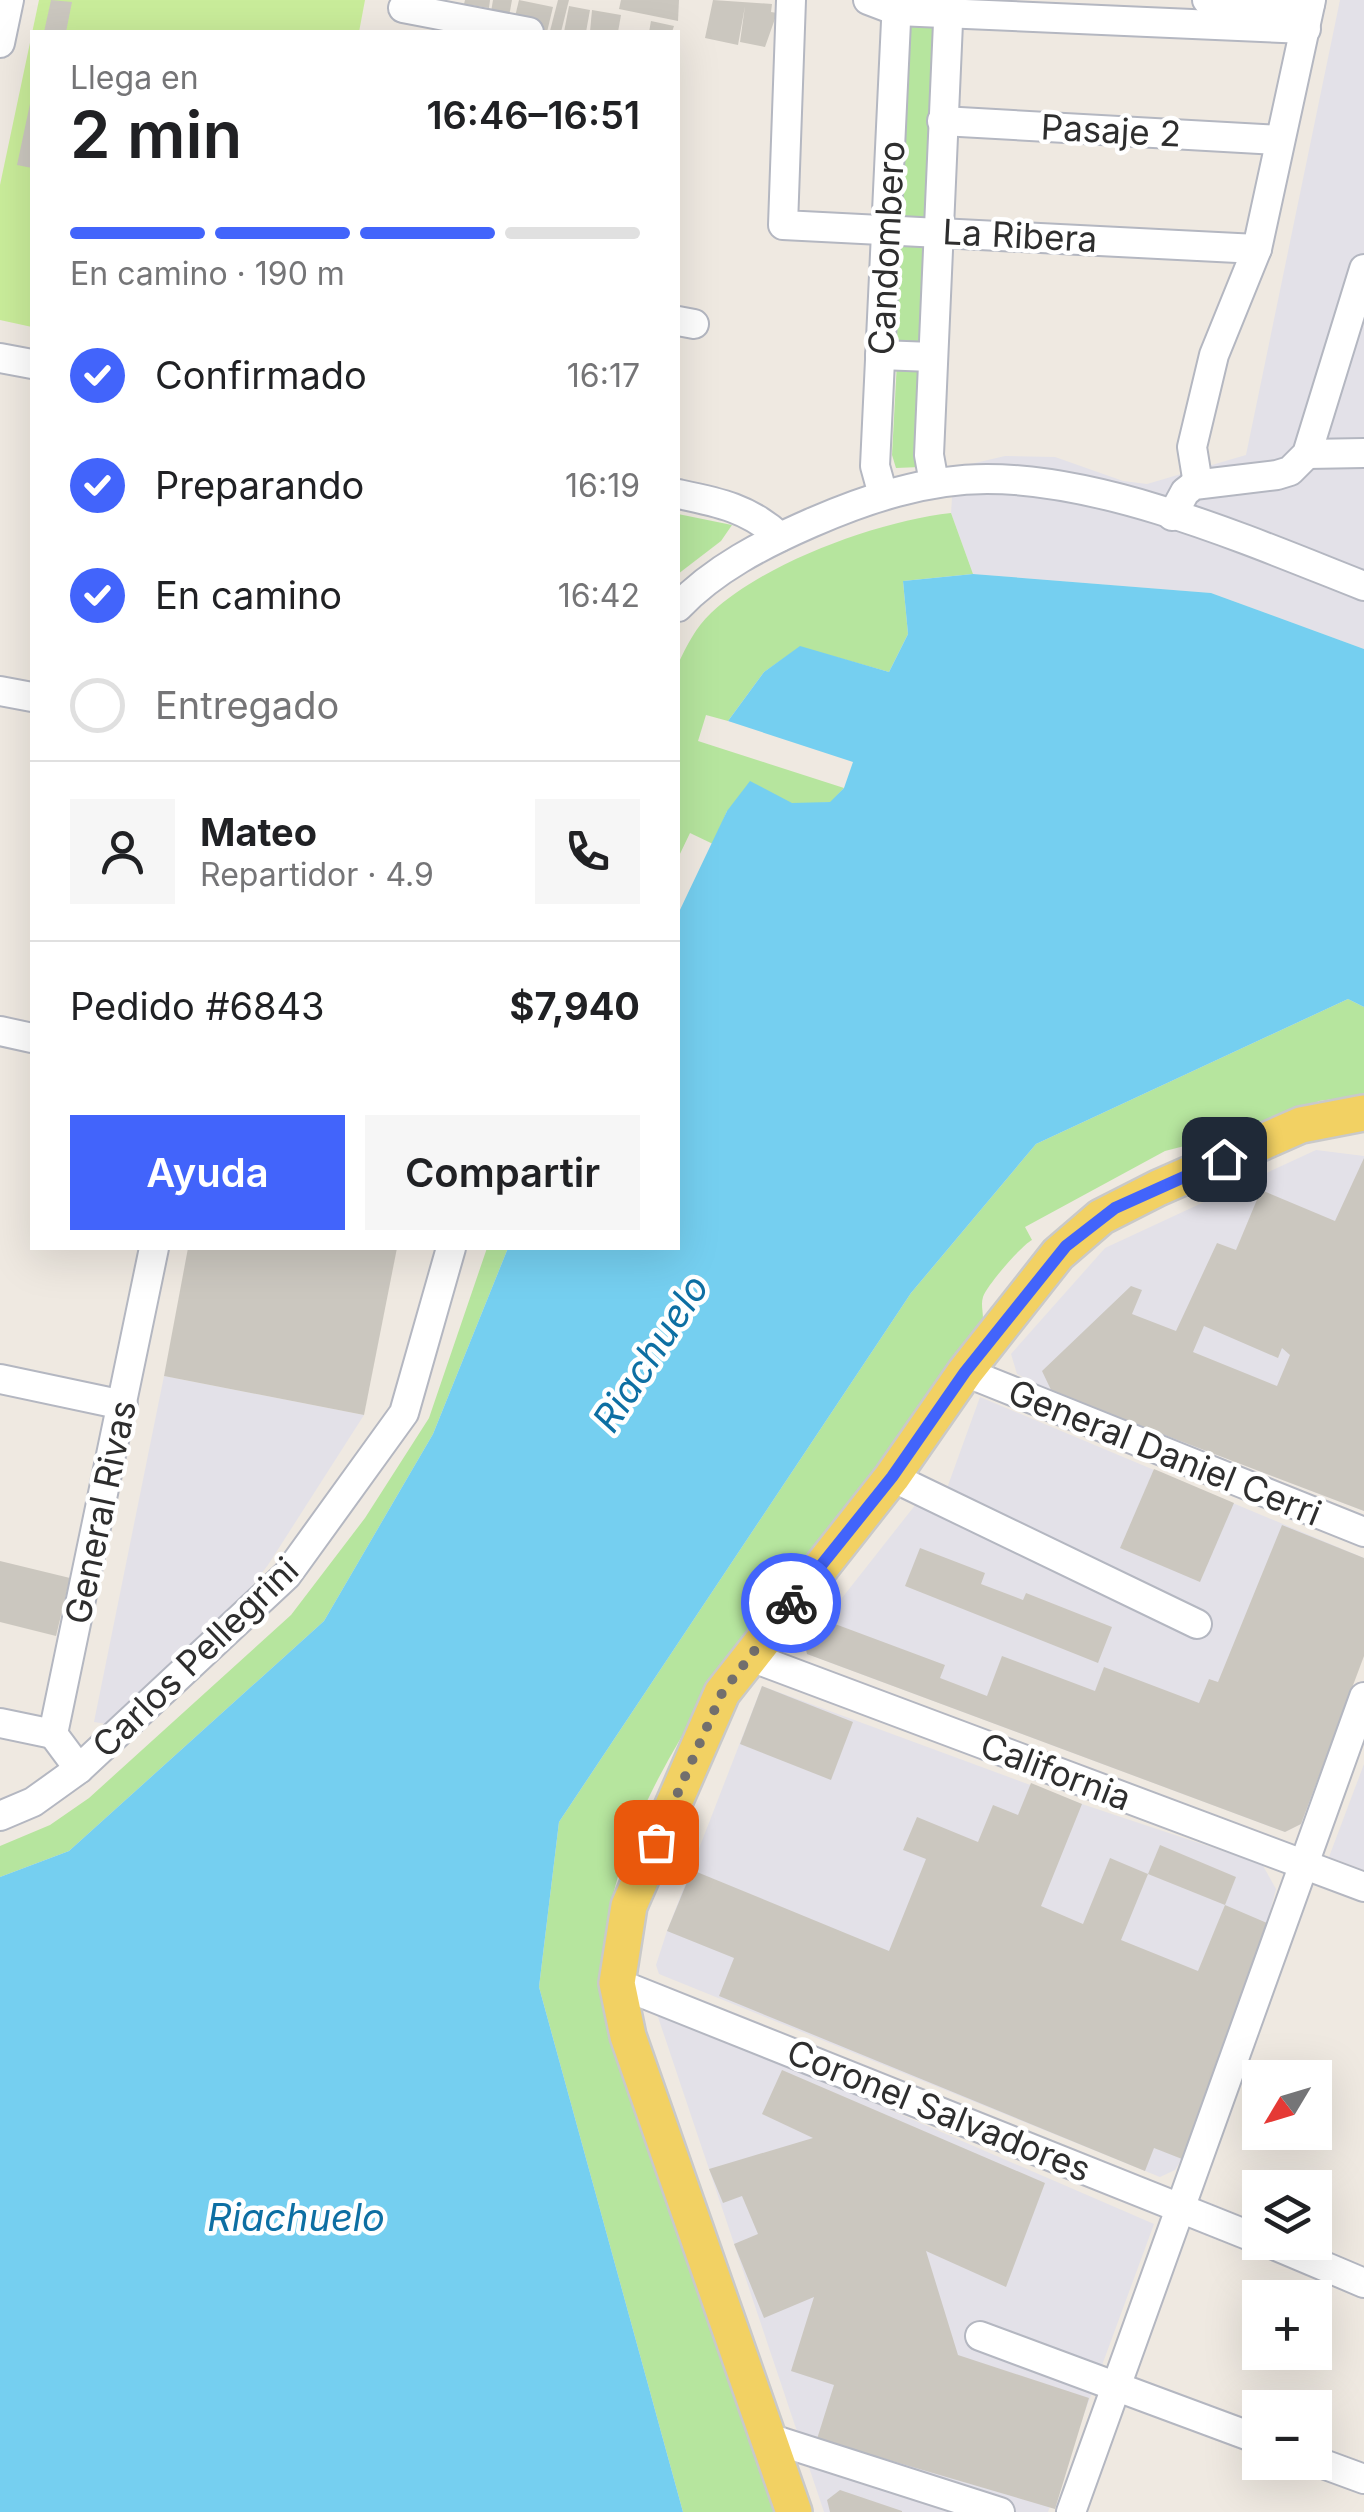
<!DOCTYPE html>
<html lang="es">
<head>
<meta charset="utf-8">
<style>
  body { margin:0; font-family:Inter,sans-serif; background:#f6f6f6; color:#202124; height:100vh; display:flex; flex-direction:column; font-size:38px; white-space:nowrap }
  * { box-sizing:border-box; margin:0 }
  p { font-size:32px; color:#757577 }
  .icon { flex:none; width:55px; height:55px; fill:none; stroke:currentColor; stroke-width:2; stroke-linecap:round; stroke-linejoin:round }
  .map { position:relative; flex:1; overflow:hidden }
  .sheet { position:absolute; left:30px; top:30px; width:650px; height:1220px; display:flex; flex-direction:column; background:#fff; border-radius:0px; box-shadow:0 10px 40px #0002 }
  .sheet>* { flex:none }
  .needle { width:65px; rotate:232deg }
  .tools { position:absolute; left:1242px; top:2060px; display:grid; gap:20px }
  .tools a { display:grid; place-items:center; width:90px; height:90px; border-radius:0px; background:#fff; box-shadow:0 10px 40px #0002; font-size:50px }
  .pin { position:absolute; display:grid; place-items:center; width:85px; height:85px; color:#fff; margin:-42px; border-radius:20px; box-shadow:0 5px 15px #0006 }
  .courier { position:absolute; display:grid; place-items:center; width:100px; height:100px; margin:-50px; border:8px solid #4264fb; border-radius:50%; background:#fff; color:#222; box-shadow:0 2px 12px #0007 }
  .overview em { font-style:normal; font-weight:600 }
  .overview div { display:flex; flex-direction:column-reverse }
  .overview { display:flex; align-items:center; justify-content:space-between; height:170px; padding:0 40px }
  h1 { font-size:65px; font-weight:600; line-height:75px }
  .bar { display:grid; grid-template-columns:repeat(4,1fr); gap:15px 10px; align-content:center; height:120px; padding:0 40px }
  .bar i { height:12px; border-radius:8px; background:#e0e0e0 }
  .bar .current { background:#4264fb }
  .bar p { grid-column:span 4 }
  .line { display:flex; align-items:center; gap:25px; padding:0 40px; border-top:2px solid #e0e0e0 }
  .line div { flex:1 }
  .round { display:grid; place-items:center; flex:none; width:105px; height:105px; border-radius:0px; background:#f6f6f6 }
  ol { padding:0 40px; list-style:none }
  li { display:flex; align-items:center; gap:30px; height:110px }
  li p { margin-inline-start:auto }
  li .icon { padding:10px; border-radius:50%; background:#4264fb; color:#fff; stroke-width:4 }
  li:last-child { color:#757577 }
  li i { width:55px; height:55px; border:5px solid #e0e0e0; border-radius:50% }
  .primary-button { display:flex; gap:20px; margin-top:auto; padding:20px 40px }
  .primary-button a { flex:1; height:115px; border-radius:0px; background:#4264fb; color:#fff; font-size:40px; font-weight:600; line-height:115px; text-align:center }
  .primary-button a+a { background:#f6f6f6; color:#202124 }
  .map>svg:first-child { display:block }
  .industrial { fill:#e3e1e8 }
  .green { fill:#b6e59e }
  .pitch { fill:#c9ec9a }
  .water { fill:#75cff0 }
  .building { fill:#cbc7bf; fill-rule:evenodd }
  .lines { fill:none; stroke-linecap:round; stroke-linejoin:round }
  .minor-casing { stroke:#b4b7c1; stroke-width:32 }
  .major-casing { stroke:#c9c9c9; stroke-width:40 }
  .minor { stroke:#fff; stroke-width:28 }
  .major { stroke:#f2d163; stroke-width:35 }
  .done { stroke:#726f6d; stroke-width:10; stroke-dasharray:0 18 }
  .route { stroke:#4264fb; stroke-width:12 }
  .labels { text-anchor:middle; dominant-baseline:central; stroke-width:9; stroke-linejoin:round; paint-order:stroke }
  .street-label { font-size:35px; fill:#2e2e2e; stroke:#fff }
  .water-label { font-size:38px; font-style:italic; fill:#0d6fa3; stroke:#fff }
</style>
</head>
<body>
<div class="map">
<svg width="1364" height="2512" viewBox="0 0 1364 2512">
  <rect width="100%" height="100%" fill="#efe9e1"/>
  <g class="industrial">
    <path d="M 1340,0 L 1364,0 L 1364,649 L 1211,593 L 973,574 L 951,513 L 954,468 L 1005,456 L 1055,457 L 1123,481 L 1147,484 L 1246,455 Z"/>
    <path d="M 1316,1150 L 1364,1156 L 1364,1511 L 1052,1392 L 1017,1374 L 1011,1354 L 1105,1248 Z"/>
    <path d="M 164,1376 L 364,1415 L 268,1565 L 231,1613 L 106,1724 L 94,1722 Z"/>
    <path d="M 980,1397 L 1364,1558 L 1301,1824 L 1285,1832 L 807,1654 L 805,1645 L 916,1504 L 942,1502 Z"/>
    <path d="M 762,1686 L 1082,1804 L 1262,1864 L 1276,1889 L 1267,1923 L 1182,2159 L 1175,2170 L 1160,2177 L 659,1974 L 656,1965 L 667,1931 Z"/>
    <path d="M 1364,1764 L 1364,1870 L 1329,1857 Z"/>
    <path d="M 655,2008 L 1154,2224 L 1048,2512 L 824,2512 Z"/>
  </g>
  <g class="green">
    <path d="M 909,23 L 939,24 L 932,219 L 902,218 Z"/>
    <path d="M 898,237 L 928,238 L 927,346 L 897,346 Z"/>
    <path d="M 897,362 L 927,363 L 920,467 L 896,468 L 892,455 Z"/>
    <path d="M 951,513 L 973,574 L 903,581 L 908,634 L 889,672 L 800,647 L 764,672 L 728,721 L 706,715 L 698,741 L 844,788 L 831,802 L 727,811 L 713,844 L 690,833 L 678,858 L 678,664 C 687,645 696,627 711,613 C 765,562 879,521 951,513 Z"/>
    <path d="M 678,514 L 732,525 L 721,541 L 678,574 Z"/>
    <path d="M 1348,999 L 1364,1007 L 1364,1095 L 1319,1101 L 1282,1121 L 1165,1151 L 1025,1227 L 1032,1240 C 1022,1245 987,1285 983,1297 C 980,1306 985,1317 982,1327 C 972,1352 946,1379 930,1402 C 809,1579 568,1796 607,2029 L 775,2512 L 683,2512 L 539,1987 L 559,1822 L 911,1293 L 1036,1144 Z"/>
    <path d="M 487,1248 L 508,1248 L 433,1434 L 324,1621 L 69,1851 L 0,1877 L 0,1846 L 50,1825 L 89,1798 L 291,1615 L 365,1518 L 429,1418 Z"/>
  </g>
  <path class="pitch" d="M 39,0 L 365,0 L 359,32 L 32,32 L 32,327 L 0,320 L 0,185 Z"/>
  <path class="water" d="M 973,574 L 1211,593 L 1364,649 L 1364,1007 L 1348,999 L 1036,1144 L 911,1293 L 559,1822 L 539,1987 L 683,2512 L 0,2512 L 0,1877 L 69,1851 L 324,1621 L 433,1434 L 508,1248 L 678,1248 L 678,914 L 727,811 L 750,781 L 792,803 L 830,802 L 844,788 L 853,762 L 728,721 L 764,672 L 800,646 L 889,672 L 908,634 L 903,581 Z"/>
  <g class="building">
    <path d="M 51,0 L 72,2 L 66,32 L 44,32 Z"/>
    <path d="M 465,0 L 490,0 L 489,8 L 464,4 Z"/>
    <path d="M 493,0 L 512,0 L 508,22 L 490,18 Z"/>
    <path d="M 519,0 L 553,7 L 547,32 L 513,25 Z"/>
    <path d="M 558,0 L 569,0 L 561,32 L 550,31 Z"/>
    <path d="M 621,0 L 679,0 L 678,21 L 619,9 Z"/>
    <path d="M 713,0 L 772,4 L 771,12 L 777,13 L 765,47 L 740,42 L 745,6 L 738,45 L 705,38 Z"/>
    <path d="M 569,6 L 590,10 L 586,32 L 564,32 Z"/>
    <path d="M 592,10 L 621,15 L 618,32 L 590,32 Z"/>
    <path d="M 651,21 L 674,26 L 672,32 L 649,32 Z"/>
    <path d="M 31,99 L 32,100 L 32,168 L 17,165 Z"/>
    <path d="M 1364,1158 L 1364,1511 L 1052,1392 L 1042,1371 L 1131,1286 L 1142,1290 L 1132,1314 L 1176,1331 L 1217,1243 L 1236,1250 L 1261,1190 L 1335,1221 ZM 1204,1326 L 1278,1358 L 1282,1348 L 1290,1355 L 1277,1386 L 1193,1352 Z"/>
    <path d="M 188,1248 L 397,1248 L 364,1415 L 164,1376 Z"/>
    <path d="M 1154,1469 L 1234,1503 L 1200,1582 L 1120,1548 Z"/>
    <path d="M 1282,1525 L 1364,1558 L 1364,1656 L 1301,1824 L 1285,1832 L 807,1654 L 805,1645 L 827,1621 L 945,1665 L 940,1678 L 987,1696 L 1002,1656 L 1095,1691 L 1104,1667 L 1199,1703 L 1209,1679 L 1218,1682 Z"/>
    <path d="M 920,1548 L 985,1573 L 981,1584 L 1023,1600 L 1026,1593 L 1112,1627 L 1098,1663 L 905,1586 Z"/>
    <path d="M 0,1561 L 70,1578 L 56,1636 L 0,1622 Z"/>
    <path d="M 762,1686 L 853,1722 L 831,1780 L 740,1744 Z"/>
    <path d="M 1031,1783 L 1082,1804 L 1041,1906 L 1083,1924 L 1110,1858 L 1148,1874 L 1121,1940 L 1198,1971 L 1225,1905 L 1267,1923 L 1182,2159 L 1154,2148 L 1145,2171 L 719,1996 L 734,1958 L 667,1931 L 692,1870 L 889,1951 L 926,1859 L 903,1850 L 917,1817 L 978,1842 L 993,1805 L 1018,1815 Z"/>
    <path d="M 1160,1845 L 1236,1877 L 1225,1905 L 1148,1874 Z"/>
    <path d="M 782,2070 L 1045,2183 L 1006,2287 L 926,2251 L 958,2355 L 1089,2398 L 1055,2509 L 817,2439 L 834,2385 L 791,2371 L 814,2297 L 764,2318 L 734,2244 L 758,2234 L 742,2196 L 723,2203 L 709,2169 L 813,2138 L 762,2114 Z"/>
    <path d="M 840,2490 L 902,2511 L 902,2512 L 830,2512 L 827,2500 Z"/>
  </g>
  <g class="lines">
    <defs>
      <g id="minor">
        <path d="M 791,0 L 783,225 L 1257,249"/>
        <path d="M 868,0 L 897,11 L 1306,29"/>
        <path d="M 1207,0 L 1310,4"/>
        <path d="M 403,8 L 529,32"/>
        <path d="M 0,43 L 9,0"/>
        <path d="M 942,121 L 1279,140"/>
        <path d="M 678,321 L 694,324"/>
        <path d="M 880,355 L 932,357"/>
        <path d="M 0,358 L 32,364"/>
        <path d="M 1307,454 L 1364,453"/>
        <path d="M 934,483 L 929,455 L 949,0"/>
        <path d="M 1198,484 L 1192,447 L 1214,355 L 1257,249 L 1311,0"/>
        <path d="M 678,494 C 717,502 749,508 780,537"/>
        <path d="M 883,495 L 875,466 L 897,0"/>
        <path d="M 1172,516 L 1185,492 L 1194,485 L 1277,475 L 1290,471 L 1307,454 L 1364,269"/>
        <path d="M 678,607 C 714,569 763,544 811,523 C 866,499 926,479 987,479 C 1108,479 1252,542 1364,586"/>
        <path d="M 0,691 L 32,697"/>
        <path d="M 0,1031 L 32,1038"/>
        <path d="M 965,1372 L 1364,1532"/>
        <path d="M 0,1379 L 123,1405"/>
        <path d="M 892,1477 L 1197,1624"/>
        <path d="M 748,1656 L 1364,1887"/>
        <path d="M 0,1723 L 53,1734"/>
        <path d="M 79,1769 L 53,1734 L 154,1248"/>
        <path d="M 0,1816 L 33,1802 L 79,1769 L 287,1575 L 404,1413 L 451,1248"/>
        <path d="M 617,1983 L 1260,2240"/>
        <path d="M 1267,2242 L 1364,2283"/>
        <path d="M 980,2336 L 1260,2440"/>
        <path d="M 772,2439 L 1000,2512"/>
        <path d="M 1315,2461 L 1364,2479"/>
        <path d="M 1071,2512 L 1364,1697"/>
      </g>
      <path id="major" d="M 794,2512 L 628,2036 L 617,1983 L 629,1906 L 722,1693 L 892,1477 L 965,1372 L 1058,1254 L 1101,1217 L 1158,1188 L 1301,1125 L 1364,1113"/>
    </defs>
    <use href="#minor" class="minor-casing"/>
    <use href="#major" class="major-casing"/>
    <use href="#minor" class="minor"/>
    <use href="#major" class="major"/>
  </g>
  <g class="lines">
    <path class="done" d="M 656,1842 L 722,1693 L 791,1603"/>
    <path class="route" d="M 791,1603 L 892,1477 L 965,1372 L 1066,1246 L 1115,1208 L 1224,1159"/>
  </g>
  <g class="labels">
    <g class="street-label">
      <text transform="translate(1111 130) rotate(3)">Pasaje 2</text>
      <text transform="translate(1020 235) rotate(3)">La Ribera</text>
      <text transform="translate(886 248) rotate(-87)">Candombero</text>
      <text transform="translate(1165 1452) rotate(22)">General Daniel Cerri</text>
      <text transform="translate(100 1512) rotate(-78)">General Rivas</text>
      <text transform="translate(195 1657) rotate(-44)">Carlos Pellegrini</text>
      <text transform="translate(1056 1771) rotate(21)">California</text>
      <text transform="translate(939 2110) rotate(22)">Coronel Salvadores</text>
    </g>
    <g class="water-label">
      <text transform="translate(650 1353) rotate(-57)">Riachuelo</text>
      <text x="296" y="2217">Riachuelo</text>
    </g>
  </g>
</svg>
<div class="tools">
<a><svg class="needle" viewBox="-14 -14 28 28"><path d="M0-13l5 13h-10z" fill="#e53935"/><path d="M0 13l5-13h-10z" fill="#757577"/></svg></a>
<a><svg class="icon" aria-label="layers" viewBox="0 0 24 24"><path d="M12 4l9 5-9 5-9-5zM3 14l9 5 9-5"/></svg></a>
<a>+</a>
<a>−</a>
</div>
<div class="pin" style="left:656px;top:1842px;background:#ea580c"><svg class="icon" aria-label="bag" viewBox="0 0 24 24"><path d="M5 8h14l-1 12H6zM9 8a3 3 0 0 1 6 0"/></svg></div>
<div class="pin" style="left:1224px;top:1159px;background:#1f2937"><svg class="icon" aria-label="home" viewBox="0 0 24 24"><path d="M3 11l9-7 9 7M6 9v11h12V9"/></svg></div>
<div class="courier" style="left:791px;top:1603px"><svg class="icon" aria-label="bike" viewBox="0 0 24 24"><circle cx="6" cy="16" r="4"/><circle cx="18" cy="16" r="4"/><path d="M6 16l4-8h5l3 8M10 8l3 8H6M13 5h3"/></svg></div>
<section class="sheet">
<div class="overview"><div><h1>2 min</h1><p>Llega en</p></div><em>16:46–16:51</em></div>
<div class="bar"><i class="current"></i><i class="current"></i><i class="current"></i><i></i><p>En camino · 190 m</p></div>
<ol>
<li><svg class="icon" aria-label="check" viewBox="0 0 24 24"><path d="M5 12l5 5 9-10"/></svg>Confirmado<p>16:17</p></li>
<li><svg class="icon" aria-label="check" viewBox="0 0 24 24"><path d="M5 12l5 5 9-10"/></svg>Preparando<p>16:19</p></li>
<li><svg class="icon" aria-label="check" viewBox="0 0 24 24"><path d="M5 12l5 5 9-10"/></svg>En camino<p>16:42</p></li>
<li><i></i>Entregado</li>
</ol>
<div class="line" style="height:180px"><a class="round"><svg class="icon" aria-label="person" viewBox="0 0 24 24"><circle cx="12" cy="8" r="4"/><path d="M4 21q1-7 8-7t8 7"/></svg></a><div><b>Mateo</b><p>Repartidor · 4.9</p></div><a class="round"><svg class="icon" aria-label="phone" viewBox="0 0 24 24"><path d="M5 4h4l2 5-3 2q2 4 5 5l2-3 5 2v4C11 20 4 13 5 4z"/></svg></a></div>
<div class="line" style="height:130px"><div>Pedido #6843</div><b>$7,940</b></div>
<div class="primary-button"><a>Ayuda</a><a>Compartir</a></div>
</section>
</div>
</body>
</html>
